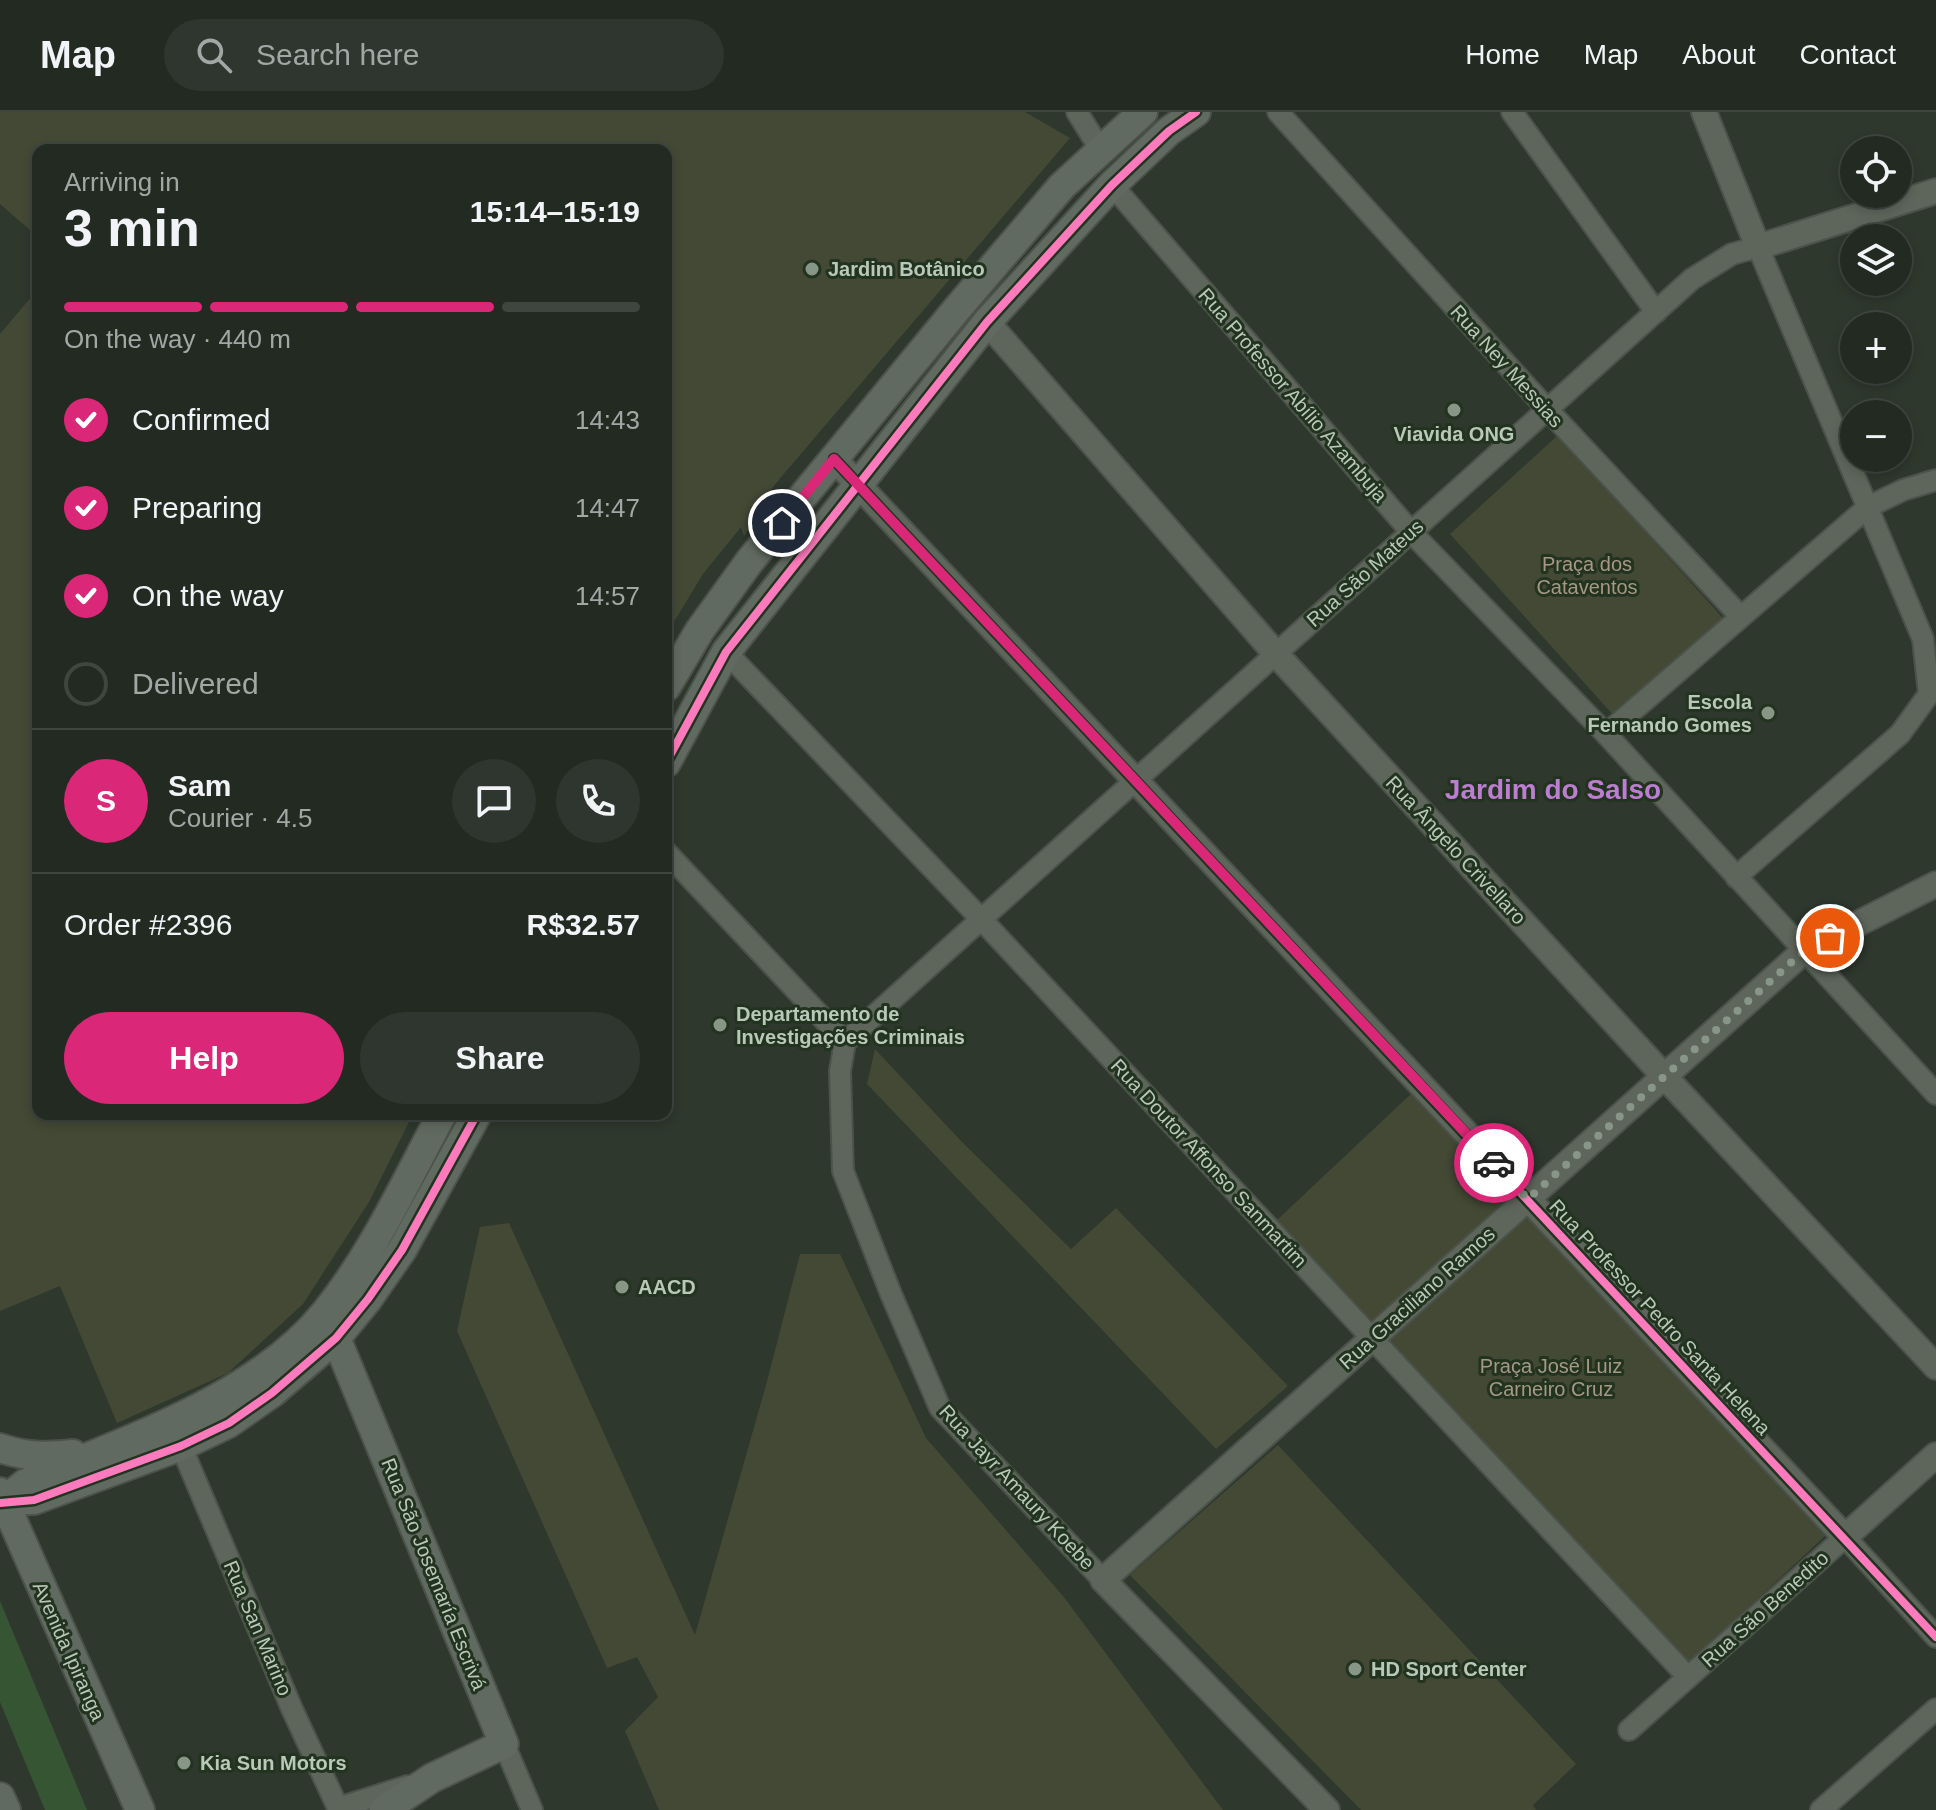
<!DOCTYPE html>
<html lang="en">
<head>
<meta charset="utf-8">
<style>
  body { margin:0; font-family:Arial,sans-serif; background:#2e362f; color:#f1f3f6; height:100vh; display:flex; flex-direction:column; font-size:30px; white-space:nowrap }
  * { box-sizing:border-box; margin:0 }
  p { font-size:26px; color:#a2a7a5 }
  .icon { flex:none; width:44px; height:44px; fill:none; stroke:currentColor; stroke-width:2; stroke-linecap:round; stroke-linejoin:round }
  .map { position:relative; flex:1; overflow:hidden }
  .details { position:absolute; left:32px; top:32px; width:640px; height:976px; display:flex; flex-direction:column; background:#222a22; border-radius:16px; box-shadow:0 4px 12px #0003,0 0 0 2px #3f4640 }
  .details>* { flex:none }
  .tools { position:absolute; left:1840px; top:24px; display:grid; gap:16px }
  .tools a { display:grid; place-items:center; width:72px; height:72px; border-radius:50%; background:#222a22; box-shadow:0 4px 12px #0003,0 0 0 2px #3f4640; font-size:40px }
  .pin { position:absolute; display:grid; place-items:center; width:68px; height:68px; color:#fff; margin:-34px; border:4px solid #fff; border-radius:50%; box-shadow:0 2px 8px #0007 }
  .courier { position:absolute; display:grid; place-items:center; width:80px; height:80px; margin:-40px; border:6px solid #db2777; border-radius:50%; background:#fff; color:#222; box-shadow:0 2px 10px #0007 }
  .headline em { font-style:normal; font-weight:600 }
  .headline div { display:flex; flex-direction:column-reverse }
  .headline { display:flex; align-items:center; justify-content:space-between; height:136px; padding:0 32px }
  h1 { font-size:52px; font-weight:600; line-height:60px }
  .bar { display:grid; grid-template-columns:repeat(4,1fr); gap:12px 8px; align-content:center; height:96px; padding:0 32px }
  .bar i { height:10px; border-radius:6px; background:#3f4640 }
  .bar .current { background:#db2777 }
  .bar p { grid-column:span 4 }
  .line { display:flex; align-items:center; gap:20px; padding:0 32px; border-top:2px solid #3f4640 }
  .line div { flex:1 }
  .round { display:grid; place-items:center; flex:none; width:84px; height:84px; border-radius:42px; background:#2e362f }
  ol { padding:0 32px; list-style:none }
  li { display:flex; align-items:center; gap:24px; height:88px }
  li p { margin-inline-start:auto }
  li .icon { padding:8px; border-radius:50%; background:#db2777; color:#fff; stroke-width:4 }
  li:last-child { color:#a2a7a5 }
  li i { width:44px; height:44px; border:4px solid #3f4640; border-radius:50% }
  .action { display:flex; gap:16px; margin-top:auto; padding:16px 32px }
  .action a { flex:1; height:92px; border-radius:48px; background:#db2777; color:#fff; font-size:32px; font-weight:600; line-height:92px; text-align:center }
  .action a+a { background:#2e362f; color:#f1f3f6 }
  header { display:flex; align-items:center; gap:48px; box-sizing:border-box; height:112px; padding:0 40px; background:#222a22; border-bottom:2px solid #3f4640 }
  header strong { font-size:38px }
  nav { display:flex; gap:44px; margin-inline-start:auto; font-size:28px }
  .search { width:560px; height:72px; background:#2e362f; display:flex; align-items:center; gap:20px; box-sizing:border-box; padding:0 28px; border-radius:44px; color:#a2a7a5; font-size:30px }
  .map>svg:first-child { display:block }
  .green { fill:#444936 }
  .water { fill:#365533 }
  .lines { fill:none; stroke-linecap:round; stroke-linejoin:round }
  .minor-casing { stroke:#4b524a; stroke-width:24 }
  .tertiary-casing { stroke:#4b524a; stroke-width:28 }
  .secondary-casing { stroke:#4b524a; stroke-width:32 }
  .minor { stroke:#5e665c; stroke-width:20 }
  .tertiary { stroke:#5e665c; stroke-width:24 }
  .secondary { stroke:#616a60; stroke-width:28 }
  .cycleway-casing { stroke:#223320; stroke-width:13 }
  .cycleway { stroke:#fd7abc; stroke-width:8 }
  .done { stroke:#889687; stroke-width:8; stroke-dasharray:0 14.4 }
  .route { stroke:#db2777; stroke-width:10 }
  .poi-dot { fill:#889687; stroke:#223320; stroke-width:3 }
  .labels { text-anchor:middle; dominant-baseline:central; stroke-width:6; stroke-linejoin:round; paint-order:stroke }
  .poi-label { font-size:20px; font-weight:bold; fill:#b9c8b8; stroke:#223320; text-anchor:start }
  .street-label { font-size:20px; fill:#b9c8b8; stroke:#223320 }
  .park-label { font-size:20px; fill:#a79886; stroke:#223320 }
  .district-label { font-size:28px; font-weight:bold; fill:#bc7ed0; stroke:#223320 }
</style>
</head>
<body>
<header>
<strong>Map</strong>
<div class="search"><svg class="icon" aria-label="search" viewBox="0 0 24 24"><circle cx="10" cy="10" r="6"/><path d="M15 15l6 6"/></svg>Search here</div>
<nav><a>Home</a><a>Map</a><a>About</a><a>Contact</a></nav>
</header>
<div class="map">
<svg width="1936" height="1698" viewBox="0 0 1936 1698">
  <rect width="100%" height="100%" fill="#2e382d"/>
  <g class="green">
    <path d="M 0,0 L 1025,0 L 1070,26 L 777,370 L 758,394 L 762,398 L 744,424 L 741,415 L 703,462 L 666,523 L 666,38 L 38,38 L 38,125 L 0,92 Z"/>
    <path d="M 38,177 L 38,1002 L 413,1002 L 369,1090 L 303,1192 L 228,1261 L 117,1311 L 60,1174 L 0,1199 L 0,222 Z"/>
    <path d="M 1558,323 L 1723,506 L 1615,605 L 1450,422 Z"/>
    <path d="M 875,937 L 961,1029 L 1071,1137 L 1116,1096 L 1288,1274 L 1216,1337 L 867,972 Z"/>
    <path d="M 1412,981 L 1825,1424 L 1689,1551 L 1277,1108 Z"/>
    <path d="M 509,1111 L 695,1523 L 766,1273 L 800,1142 L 840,1142 L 926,1326 L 1063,1484 L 1223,1698 L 659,1698 L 625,1619 L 658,1585 L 637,1545 L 607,1556 L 457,1219 L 480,1115 Z"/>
    <path d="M 1278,1333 L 1576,1652 L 1533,1693 L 1536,1698 L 1361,1698 L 1130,1463 Z"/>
  </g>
  <path class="water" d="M 0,1489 L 87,1698 L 45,1698 L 0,1590 Z"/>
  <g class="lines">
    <defs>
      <g id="minor">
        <path d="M 1077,0 L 1100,37"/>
        <path d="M 1278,0 L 1547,297 L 1740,504"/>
        <path d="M 1512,0 L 1656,200"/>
        <path d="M 1112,73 L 1411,420 L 1606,622 L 1936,982"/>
        <path d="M 726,540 L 981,807 L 1688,1565"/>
        <path d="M 1606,622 L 1868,395 L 1903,378 L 1936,368"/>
        <path d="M 666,740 L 845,930"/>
        <path d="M 845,930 L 1692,167 L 1732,142 L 1758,135 L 1923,527 L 1929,582 L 1900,622 L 1736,765"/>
        <path d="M 845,930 L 840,959 L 843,1059 L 891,1182 L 940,1296 L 1103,1468"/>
        <path d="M 181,1334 L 292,1597 L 338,1696 L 408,1674"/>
        <path d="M 1629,1618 L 1845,1425 L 1936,1525"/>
        <path d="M 504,1632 L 532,1698"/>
        <path d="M 1821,1698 L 1936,1597"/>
      </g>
      <g id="tertiary">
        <path d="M 1704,0 L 1758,135 L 1936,79"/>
        <path d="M 987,210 L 1276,542 L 1664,964 L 1936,1255"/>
        <path d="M 834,347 L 1845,1425 L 1936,1343"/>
        <path d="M 1327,1698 L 1103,1468 L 1804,839 L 1936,772"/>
      </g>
      <g id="secondary">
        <path d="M 666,575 L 700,518 L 749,450 L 957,197 L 1062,74 L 1143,0"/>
        <path d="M 666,651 L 726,540 L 987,210 L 1112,73 L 1169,19 L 1196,0"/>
        <path d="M 336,1226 L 504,1632 L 432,1666 L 384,1698"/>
        <path d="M 0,1336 C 26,1345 46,1345 73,1342"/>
        <path d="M 0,1380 L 140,1698"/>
        <path d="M 7,1386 L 26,1371 C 125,1328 255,1287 325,1201 C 373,1142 406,1069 442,1002"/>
        <path d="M 4,1389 L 34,1388 L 181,1334 L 229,1311 L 272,1281 L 336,1226 L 368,1187 L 402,1138 L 477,1002"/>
        <path d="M 0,1685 L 6,1698"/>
      </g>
    </defs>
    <use href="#minor" class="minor-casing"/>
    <use href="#tertiary" class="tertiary-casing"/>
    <use href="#secondary" class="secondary-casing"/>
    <use href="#minor" class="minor"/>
    <use href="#tertiary" class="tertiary"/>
    <use href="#secondary" class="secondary"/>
    <defs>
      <g id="cycleway">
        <path d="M 834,347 L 1936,1525"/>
        <path d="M 666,651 L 726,540 L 987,210 L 1112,73 L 1169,19 L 1196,0"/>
        <path d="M 0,1391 L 34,1388 L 181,1334 L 229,1311 L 272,1281 L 336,1226 L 368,1187 L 402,1138 L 477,1002"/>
      </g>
    </defs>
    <use href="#cycleway" class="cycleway-casing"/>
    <use href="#cycleway" class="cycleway"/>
  </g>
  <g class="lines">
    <path class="done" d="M 1494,1051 L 1528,1087 L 1804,839 L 1830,826"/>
    <path class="route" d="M 782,411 L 834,347 L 1494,1051"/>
  </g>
  <g class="poi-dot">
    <circle cx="812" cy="157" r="8"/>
    <circle cx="1454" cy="298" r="8"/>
    <circle cx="1768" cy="601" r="8"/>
    <circle cx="720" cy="913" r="8"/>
    <circle cx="622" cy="1175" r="8"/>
    <circle cx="1355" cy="1557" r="8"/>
    <circle cx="184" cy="1651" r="8"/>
  </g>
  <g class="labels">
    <g class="poi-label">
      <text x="828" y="157">Jardim Botânico</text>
      <text x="1454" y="322" text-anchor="middle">Viavida ONG</text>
      <text x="1752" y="590" text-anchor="end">Escola<tspan x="1752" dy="23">Fernando Gomes</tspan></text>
      <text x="736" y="902">Departamento de<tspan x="736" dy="23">Investigações Criminais</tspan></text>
      <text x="638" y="1175">AACD</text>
      <text x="1371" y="1557">HD Sport Center</text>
      <text x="200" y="1651">Kia Sun Motors</text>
    </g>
    <g class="street-label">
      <text transform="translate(1507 254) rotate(48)">Rua Ney Messias</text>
      <text transform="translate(1293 283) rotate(49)">Rua Professor Abílio Azambuja</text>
      <text transform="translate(1365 461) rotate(-42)">Rua São Mateus</text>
      <text transform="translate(1456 738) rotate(47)">Rua Ângelo Crivellaro</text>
      <text transform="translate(1209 1051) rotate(47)">Rua Doutor Affonso Sanmartim</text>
      <text transform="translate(1417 1186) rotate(-42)">Rua Graciliano Ramos</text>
      <text transform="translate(1660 1205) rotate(47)">Rua Professor Pedro Santa Helena</text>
      <text transform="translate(1017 1375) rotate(47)">Rua Jayr Amaury Koebe</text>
      <text transform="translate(434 1462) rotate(68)">Rua São Josemaría Escrivá</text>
      <text transform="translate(1765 1497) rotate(-42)">Rua São Benedito</text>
      <text transform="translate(258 1516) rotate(67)">Rua San Marino</text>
      <text transform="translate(69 1539) rotate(66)">Avenida Ipiranga</text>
    </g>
    <g class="park-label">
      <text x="1587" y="452">Praça dos<tspan x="1587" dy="23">Cataventos</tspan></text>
      <text x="1551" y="1254">Praça José Luiz<tspan x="1551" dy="23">Carneiro Cruz</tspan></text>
    </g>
    <g class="district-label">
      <text x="1553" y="677">Jardim do Salso</text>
    </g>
  </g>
</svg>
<div class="tools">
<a><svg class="icon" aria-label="locate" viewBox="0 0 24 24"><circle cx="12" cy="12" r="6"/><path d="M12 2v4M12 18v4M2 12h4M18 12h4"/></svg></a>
<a><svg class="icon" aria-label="layers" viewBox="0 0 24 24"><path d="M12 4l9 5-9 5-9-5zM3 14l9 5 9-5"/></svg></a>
<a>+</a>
<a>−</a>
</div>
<div class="pin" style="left:1830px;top:826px;background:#ea580c"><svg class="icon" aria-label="bag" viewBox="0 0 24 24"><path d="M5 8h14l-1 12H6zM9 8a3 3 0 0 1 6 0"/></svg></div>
<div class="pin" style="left:782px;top:411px;background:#1f2937"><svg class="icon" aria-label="home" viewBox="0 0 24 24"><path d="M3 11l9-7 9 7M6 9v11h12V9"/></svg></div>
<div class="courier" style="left:1494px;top:1051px"><svg class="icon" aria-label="car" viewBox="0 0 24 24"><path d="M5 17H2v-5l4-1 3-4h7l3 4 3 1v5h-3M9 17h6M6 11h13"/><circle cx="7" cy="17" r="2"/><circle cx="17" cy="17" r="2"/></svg></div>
<section class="details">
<div class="headline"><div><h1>3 min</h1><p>Arriving in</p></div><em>15:14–15:19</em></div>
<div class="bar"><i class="current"></i><i class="current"></i><i class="current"></i><i></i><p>On the way · 440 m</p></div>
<ol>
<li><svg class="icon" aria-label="check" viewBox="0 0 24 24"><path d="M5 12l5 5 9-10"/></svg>Confirmed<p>14:43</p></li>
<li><svg class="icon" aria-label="check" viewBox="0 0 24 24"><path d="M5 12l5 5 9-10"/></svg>Preparing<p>14:47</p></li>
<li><svg class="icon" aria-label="check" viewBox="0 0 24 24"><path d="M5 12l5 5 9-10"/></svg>On the way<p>14:57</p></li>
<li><i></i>Delivered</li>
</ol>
<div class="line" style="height:144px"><b class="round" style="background:#db2777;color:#fff">S</b><div><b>Sam</b><p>Courier · 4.5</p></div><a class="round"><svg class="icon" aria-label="chat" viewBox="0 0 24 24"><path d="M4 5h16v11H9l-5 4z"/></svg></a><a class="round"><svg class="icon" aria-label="phone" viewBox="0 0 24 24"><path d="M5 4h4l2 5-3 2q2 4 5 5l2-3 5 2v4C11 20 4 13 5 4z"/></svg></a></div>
<div class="line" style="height:104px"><div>Order #2396</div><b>R$32.57</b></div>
<div class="action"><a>Help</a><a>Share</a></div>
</section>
</div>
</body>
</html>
